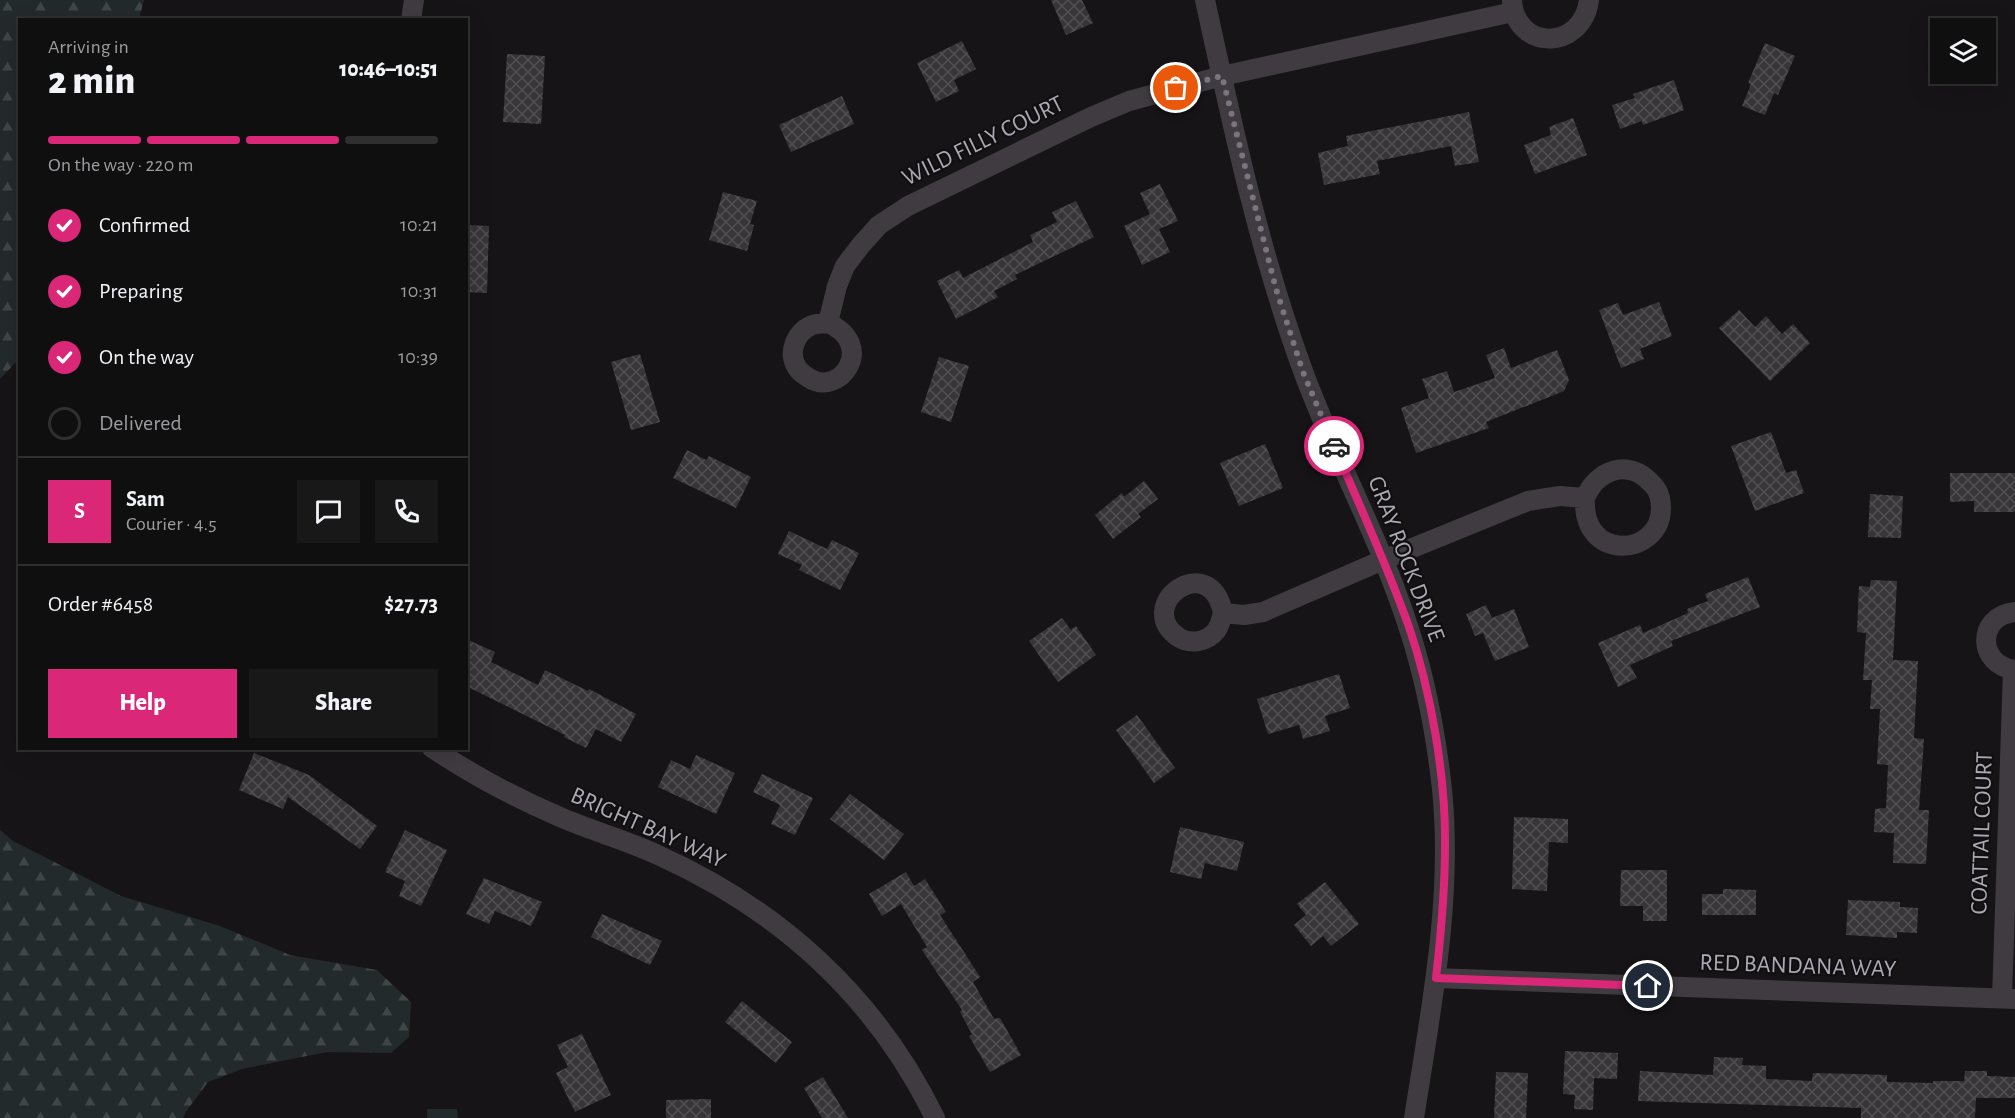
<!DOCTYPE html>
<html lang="en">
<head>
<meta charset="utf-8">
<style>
  body { margin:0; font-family:"Alegreya Sans",sans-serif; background:#191819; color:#f1f3f6; height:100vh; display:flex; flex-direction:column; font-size:22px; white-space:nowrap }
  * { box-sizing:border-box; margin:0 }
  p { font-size:20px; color:#9c9c9f }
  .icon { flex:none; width:33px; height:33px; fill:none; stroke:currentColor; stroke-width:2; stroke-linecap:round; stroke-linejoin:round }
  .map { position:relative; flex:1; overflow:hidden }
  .panel { position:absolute; left:18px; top:18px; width:450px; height:732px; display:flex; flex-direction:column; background:#100f10; border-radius:0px; box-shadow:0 6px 24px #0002,0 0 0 2px #302f30 }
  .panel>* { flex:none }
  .controls { position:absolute; left:1930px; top:18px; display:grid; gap:12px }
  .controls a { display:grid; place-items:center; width:66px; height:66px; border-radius:0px; background:#100f10; box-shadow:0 6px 24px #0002,0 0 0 2px #302f30; font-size:30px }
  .pin { position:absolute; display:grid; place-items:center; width:51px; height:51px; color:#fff; margin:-26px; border:3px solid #fff; border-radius:50%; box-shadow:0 2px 6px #0007 }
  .courier { position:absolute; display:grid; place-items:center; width:60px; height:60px; margin:-30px; border:4px solid #db2777; border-radius:50%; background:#fff; color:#222; box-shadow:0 2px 8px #0007 }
  .headline em { font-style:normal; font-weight:800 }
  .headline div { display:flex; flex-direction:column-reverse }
  .headline { display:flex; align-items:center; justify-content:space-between; height:102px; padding:0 30px }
  h1 { font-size:39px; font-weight:800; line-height:45px }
  .bar { display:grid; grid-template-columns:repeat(4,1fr); gap:9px 6px; align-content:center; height:72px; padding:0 30px }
  .bar i { height:8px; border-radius:4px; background:#302f30 }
  .bar .active { background:#db2777 }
  .bar p { grid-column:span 4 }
  .line { display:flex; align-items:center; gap:15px; padding:0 30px; border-top:2px solid #302f30 }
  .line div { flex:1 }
  .round { display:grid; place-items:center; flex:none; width:63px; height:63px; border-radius:0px; background:#191819 }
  ol { padding:0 30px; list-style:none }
  li { display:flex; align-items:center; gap:18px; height:66px }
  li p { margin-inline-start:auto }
  li .icon { padding:6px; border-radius:50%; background:#db2777; color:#fff; stroke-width:4 }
  li:last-child { color:#9c9c9f }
  li i { width:33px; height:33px; border:3px solid #302f30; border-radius:50% }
  .button { display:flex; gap:12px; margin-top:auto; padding:12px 30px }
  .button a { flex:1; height:69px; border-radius:0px; background:#db2777; color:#fff; font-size:24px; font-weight:800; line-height:69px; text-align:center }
  .button a+a { background:#191819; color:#f1f3f6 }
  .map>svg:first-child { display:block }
  .forest { fill:url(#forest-firs) }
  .park { fill:#232a2b }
  .building { fill:url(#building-cross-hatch) }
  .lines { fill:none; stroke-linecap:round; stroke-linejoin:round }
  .street { stroke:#3f3b40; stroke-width:20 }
  .done { stroke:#7a747e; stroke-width:6; stroke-dasharray:0 10.8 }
  .route { stroke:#db2777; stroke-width:8 }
  .labels { text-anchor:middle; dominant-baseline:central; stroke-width:4.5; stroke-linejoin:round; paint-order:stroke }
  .street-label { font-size:24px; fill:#b0a7b6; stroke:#111011 }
</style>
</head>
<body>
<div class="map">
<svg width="2015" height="1118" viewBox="0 0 2015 1118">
  <defs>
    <pattern id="forest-firs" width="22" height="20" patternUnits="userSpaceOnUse" patternTransform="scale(1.5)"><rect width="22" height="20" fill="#232a2b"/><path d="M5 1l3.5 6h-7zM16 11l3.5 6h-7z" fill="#404648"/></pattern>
    <pattern id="building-cross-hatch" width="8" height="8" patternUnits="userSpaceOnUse" patternTransform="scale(1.5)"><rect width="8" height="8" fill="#373538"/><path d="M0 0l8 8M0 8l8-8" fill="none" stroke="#514f53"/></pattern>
  </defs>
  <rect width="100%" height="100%" fill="#161416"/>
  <g class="forest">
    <path d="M 0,0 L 144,0 L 139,19 L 20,20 L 19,359 L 0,379 Z"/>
    <path d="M 0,830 L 13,841 L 121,896 L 220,926 L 290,955 L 377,970 L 411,1002 L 409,1037 L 391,1053 L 327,1052 L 242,1069 L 208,1082 L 185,1113 L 183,1118 L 0,1118 Z"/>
  </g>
  <path class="park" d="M 427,1109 L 457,1109 L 458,1118 L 427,1118 Z"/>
  <g class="building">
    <path d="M 1051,0 L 1082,0 L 1093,23 L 1066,35 Z"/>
    <path d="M 962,41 L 976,69 L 954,80 L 959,91 L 936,102 L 917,63 Z"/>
    <path d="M 1765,43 L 1795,56 L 1778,95 L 1774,93 L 1765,115 L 1742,106 L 1751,84 L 1748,83 Z"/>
    <path d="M 507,54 L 545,56 L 541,124 L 503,122 Z"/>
    <path d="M 1674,80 L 1684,110 L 1643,125 L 1642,121 L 1620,129 L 1612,105 L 1635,98 L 1633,94 Z"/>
    <path d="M 842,96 L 854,124 L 791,152 L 779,125 Z"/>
    <path d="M 1469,112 L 1479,162 L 1455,166 L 1451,146 L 1377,161 L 1380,174 L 1324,185 L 1318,153 L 1348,146 L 1346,136 Z"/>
    <path d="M 1573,118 L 1587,155 L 1535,174 L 1524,145 L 1551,135 L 1549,127 Z"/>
    <path d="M 1160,184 L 1178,221 L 1159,229 L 1170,252 L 1142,265 L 1124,226 L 1150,214 L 1140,193 Z"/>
    <path d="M 723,192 L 757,201 L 750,224 L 754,225 L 747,251 L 709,240 Z"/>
    <path d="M 1076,201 L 1094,237 L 1015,275 L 1017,279 L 994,291 L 998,297 L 956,319 L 937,281 L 959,270 L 963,278 L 1033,242 L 1030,235 L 1057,222 L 1052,212 Z"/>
    <path d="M 466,225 L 489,226 L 487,293 L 466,292 Z"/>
    <path d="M 1659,302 L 1672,336 L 1640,349 L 1644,359 L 1621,368 L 1599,310 L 1618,303 L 1623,315 Z"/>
    <path d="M 1739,310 L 1755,327 L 1766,316 L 1782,334 L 1793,324 L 1810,343 L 1770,381 L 1719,328 Z"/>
    <path d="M 1504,348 L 1511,368 L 1557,350 L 1569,380 L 1564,391 L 1486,422 L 1489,428 L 1416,453 L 1401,408 L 1429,398 L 1422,379 L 1447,371 L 1454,392 L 1495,378 L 1486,355 Z"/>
    <path d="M 640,354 L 660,422 L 631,430 L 611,362 Z"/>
    <path d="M 939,357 L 969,366 L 951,422 L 921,412 Z"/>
    <path d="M 1771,432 L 1786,473 L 1796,470 L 1804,493 L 1755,511 L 1731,446 Z"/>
    <path d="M 1265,444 L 1283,488 L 1239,506 L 1220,463 Z"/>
    <path d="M 687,450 L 706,460 L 709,456 L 751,477 L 736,508 L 673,478 Z"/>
    <path d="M 1950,473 L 2015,473 L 2015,512 L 1974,512 L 1974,501 L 1950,502 Z"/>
    <path d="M 1144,481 L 1158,499 L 1138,514 L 1141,517 L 1113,539 L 1095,515 L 1122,493 L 1124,497 Z"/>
    <path d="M 1870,494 L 1903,496 L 1901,538 L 1868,537 Z"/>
    <path d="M 789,531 L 827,549 L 832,540 L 859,553 L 840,590 L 799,570 L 802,565 L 778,554 Z"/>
    <path d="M 1748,577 L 1760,607 L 1671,641 L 1673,646 L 1630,665 L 1637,678 L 1618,687 L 1598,643 L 1640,625 L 1643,633 L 1688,613 L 1687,609 L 1708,601 L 1705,594 Z"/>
    <path d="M 1871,580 L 1897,581 L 1893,660 L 1918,661 L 1914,738 L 1924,739 L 1919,810 L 1929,810 L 1926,864 L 1893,863 L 1894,833 L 1874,832 L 1875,809 L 1886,808 L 1888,765 L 1877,764 L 1880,709 L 1870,709 L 1872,680 L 1863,680 L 1866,633 L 1857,632 L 1859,586 L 1870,587 Z"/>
    <path d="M 1486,605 L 1492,618 L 1514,609 L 1529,647 L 1495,661 L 1483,633 L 1475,636 L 1466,614 Z"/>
    <path d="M 1062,618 L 1071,630 L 1076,626 L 1096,655 L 1058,682 L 1029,641 Z"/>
    <path d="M 466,639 L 495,652 L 491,662 L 538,685 L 545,670 L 588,691 L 589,689 L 636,714 L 621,742 L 596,729 L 586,748 L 564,737 L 565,735 L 466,686 Z"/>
    <path d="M 1339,674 L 1350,708 L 1325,716 L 1330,731 L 1303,739 L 1299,725 L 1268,734 L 1257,699 Z"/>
    <path d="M 1137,715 L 1175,768 L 1154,783 L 1116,730 Z"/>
    <path d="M 254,753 L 309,775 L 377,826 L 360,849 L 288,797 L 283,809 L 239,790 Z"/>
    <path d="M 696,755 L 735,773 L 716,814 L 658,787 L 671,760 L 690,769 Z"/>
    <path d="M 762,774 L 813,798 L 795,835 L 771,824 L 780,805 L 753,792 Z"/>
    <path d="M 850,794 L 904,834 L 884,860 L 830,819 Z"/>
    <path d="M 1514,817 L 1568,819 L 1568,843 L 1549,842 L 1547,891 L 1512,889 Z"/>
    <path d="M 1180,827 L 1244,842 L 1237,871 L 1205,863 L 1201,879 L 1170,872 Z"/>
    <path d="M 405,830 L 447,850 L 421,906 L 399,896 L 405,881 L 385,872 Z"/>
    <path d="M 1621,870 L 1667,870 L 1667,921 L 1643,921 L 1643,906 L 1620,906 Z"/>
    <path d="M 906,872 L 914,886 L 925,879 L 946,912 L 940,915 L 980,977 L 973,982 L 994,1019 L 1000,1018 L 1021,1055 L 990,1072 L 969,1036 L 972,1034 L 960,1012 L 962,1010 L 922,950 L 927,947 L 901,904 L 882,916 L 869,894 Z"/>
    <path d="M 484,878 L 542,902 L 531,926 L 495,911 L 489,924 L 466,914 Z"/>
    <path d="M 1325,882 L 1359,924 L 1331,946 L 1323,936 L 1311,946 L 1294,925 L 1306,915 L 1297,904 Z"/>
    <path d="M 1723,889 L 1756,890 L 1756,915 L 1702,915 L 1702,894 L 1723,894 Z"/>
    <path d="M 1848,900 L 1900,902 L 1900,907 L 1918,908 L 1917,933 L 1897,932 L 1897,938 L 1846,935 Z"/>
    <path d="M 602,914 L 662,941 L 650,965 L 591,937 Z"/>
    <path d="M 742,1001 L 792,1042 L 776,1063 L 725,1022 Z"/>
    <path d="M 582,1034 L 611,1095 L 575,1112 L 556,1073 L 568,1067 L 557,1045 Z"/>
    <path d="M 1565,1051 L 1618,1053 L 1617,1079 L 1594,1078 L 1593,1110 L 1574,1109 L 1575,1095 L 1563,1094 Z"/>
    <path d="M 1714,1057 L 1743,1058 L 1742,1065 L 1766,1066 L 1766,1079 L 1812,1081 L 1813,1073 L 1858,1074 L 1887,1075 L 1887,1082 L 1933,1083 L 1933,1081 L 1964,1081 L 1965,1071 L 1987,1071 L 1987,1076 L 2015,1077 L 2015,1098 L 1976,1098 L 1975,1118 L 1861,1118 L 1861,1108 L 1638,1101 L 1640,1071 L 1713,1075 Z"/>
    <path d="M 1496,1072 L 1528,1073 L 1526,1118 L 1494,1118 Z"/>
    <path d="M 823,1077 L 848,1118 L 822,1118 L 804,1088 Z"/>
    <path d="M 711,1099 L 711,1118 L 666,1118 L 666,1100 Z"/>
  </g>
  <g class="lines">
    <g class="street">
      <path d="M 1205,0 C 1232,124 1259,251 1303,371 C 1335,458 1381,541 1409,629 C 1426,681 1436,735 1442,789 C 1453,899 1431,1009 1414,1118"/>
      <path d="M 1512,0 C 1515,51 1582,52 1589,0"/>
      <path d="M 411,20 L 414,0"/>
      <path d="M 828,323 C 877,345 840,398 809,378 C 803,374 799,372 796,366 C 788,351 796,333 810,326 C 815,323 822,324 828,323 L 837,286 L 845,266 L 861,245 L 879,225 L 908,206 L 1091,117 L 1129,101 L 1222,76 L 1513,12"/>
      <path d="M 2015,612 C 1976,616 1977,665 2015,670"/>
      <path d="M 1223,613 C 1221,619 1220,626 1216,631 C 1207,642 1190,645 1178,637 C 1133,605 1210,548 1223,613 L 1244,615 L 1263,612 L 1383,560 L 1528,501 L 1560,496 L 1585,498 C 1597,470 1628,458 1651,483 C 1658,489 1661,499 1661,508 C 1661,557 1581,563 1585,498"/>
      <path d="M 432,748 C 473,775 515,798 560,817 C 592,831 626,840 658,855 C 780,910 876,997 935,1118"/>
      <path d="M 1436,978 L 2015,999"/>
      <path d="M 2002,998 L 2013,670"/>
    </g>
  </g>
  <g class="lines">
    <path class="done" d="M 1176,88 L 1222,76 L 1276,289 L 1303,372 L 1334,446"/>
    <path class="route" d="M 1334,446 C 1360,506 1387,565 1409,627 C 1431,691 1446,778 1445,846 C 1445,890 1441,934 1436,978 L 1648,986"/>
  </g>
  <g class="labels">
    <g class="street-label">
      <text transform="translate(983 141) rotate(-26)">WILD FILLY COURT</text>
      <text transform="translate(1406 559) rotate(69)">GRAY ROCK DRIVE</text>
      <text transform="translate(648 828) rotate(24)">BRIGHT BAY WAY</text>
      <text transform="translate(1982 833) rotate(-88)">COATTAIL COURT</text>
      <text transform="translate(1798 966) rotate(2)">RED BANDANA WAY</text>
    </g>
  </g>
</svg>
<div class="controls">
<a><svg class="icon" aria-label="layers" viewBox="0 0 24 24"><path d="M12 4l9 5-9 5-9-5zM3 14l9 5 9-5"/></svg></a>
</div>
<div class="pin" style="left:1176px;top:88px;background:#ea580c"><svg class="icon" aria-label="bag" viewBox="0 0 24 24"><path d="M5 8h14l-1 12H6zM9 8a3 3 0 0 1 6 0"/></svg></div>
<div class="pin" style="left:1648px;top:986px;background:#1f2937"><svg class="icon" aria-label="home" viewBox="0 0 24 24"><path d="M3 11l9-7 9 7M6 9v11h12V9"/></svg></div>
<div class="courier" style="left:1334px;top:446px"><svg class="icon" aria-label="car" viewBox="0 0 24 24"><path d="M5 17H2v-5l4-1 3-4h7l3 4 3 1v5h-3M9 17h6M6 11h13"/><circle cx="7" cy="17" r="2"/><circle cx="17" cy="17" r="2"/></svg></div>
<section class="panel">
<div class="headline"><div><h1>2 min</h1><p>Arriving in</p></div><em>10:46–10:51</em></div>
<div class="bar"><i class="active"></i><i class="active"></i><i class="active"></i><i></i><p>On the way · 220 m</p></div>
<ol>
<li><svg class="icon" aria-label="check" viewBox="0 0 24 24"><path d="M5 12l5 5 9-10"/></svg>Confirmed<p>10:21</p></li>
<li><svg class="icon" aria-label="check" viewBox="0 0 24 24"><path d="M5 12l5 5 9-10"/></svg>Preparing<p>10:31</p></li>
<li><svg class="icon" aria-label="check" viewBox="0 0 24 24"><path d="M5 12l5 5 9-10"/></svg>On the way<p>10:39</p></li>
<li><i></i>Delivered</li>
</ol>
<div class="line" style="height:108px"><b class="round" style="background:#db2777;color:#fff">S</b><div><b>Sam</b><p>Courier · 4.5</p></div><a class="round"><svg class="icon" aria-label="chat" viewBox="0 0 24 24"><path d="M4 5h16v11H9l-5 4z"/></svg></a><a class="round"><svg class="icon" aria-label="phone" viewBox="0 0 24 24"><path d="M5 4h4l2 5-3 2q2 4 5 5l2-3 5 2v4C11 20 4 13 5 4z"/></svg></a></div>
<div class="line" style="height:78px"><div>Order #6458</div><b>$27.73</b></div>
<div class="button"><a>Help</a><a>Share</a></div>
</section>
</div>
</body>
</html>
